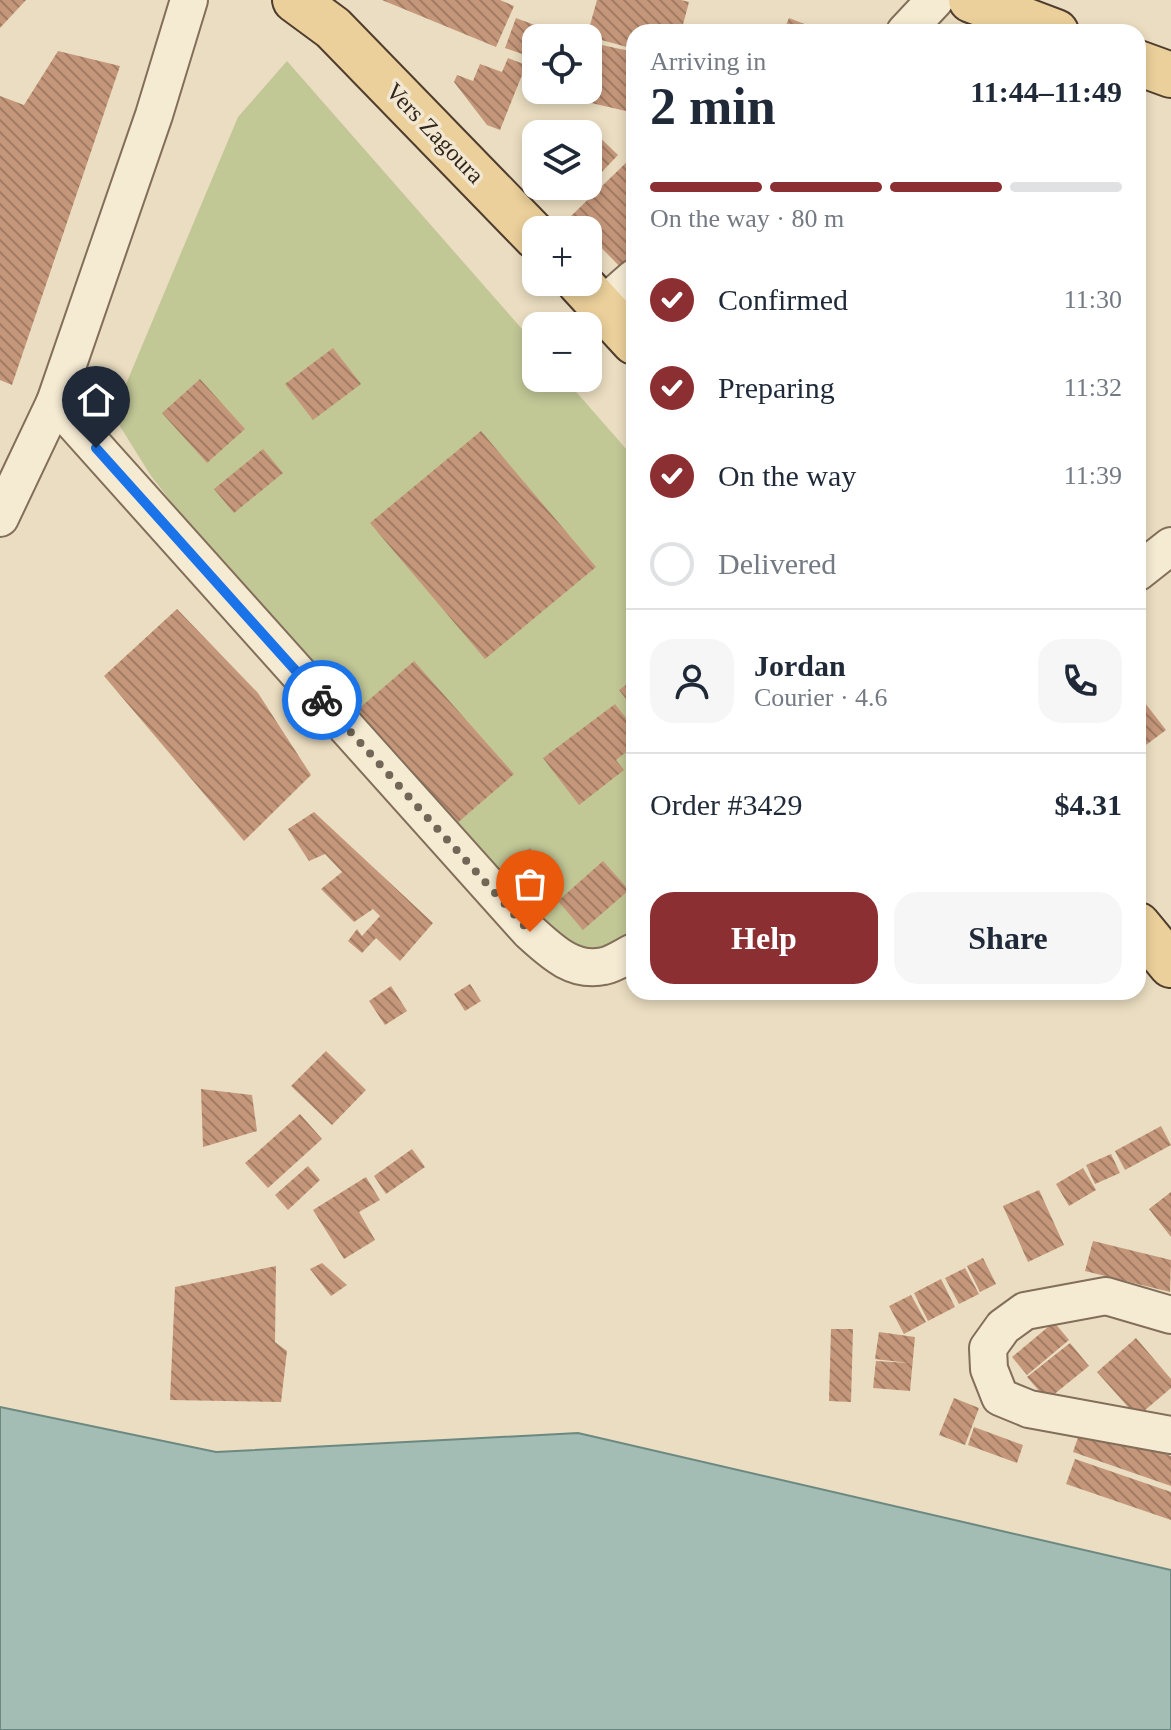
<!DOCTYPE html>
<html lang="en">
<head>
<meta charset="utf-8">
<style>
  body { margin:0; font-family:"Times New Roman",serif; background:#f6f6f7; color:#1f2937; height:100vh; display:flex; flex-direction:column; font-size:30px; white-space:nowrap }
  * { box-sizing:border-box; margin:0 }
  p { font-size:26px; color:#747a83 }
  .icon { flex:none; width:44px; height:44px; fill:none; stroke:currentColor; stroke-width:2; stroke-linecap:round; stroke-linejoin:round }
  .map { position:relative; flex:1; overflow:hidden }
  .sheet { position:absolute; left:626px; top:24px; width:520px; height:976px; display:flex; flex-direction:column; background:#fff; border-radius:24px; box-shadow:0 4px 12px #0003 }
  .sheet>* { flex:none }
  .controls { position:absolute; left:522px; top:24px; display:grid; gap:16px }
  .controls a { display:grid; place-items:center; width:80px; height:80px; border-radius:16px; background:#fff; box-shadow:0 4px 12px #0003; font-size:40px }
  .pin { position:absolute; display:grid; place-items:center; width:68px; height:68px; color:#fff; margin:-82px -34px; border-radius:50% 50% 50% 0; rotate:-45deg; box-shadow:0 0 8px #0007 }
  .pin .icon { rotate:45deg }
  .courier { position:absolute; display:grid; place-items:center; width:80px; height:80px; margin:-40px; border:6px solid #1a73e8; border-radius:50%; background:#fff; color:#222; box-shadow:0 2px 10px #0007 }
  .overview em { font-style:normal; font-weight:600 }
  .overview div { display:flex; flex-direction:column-reverse }
  .overview { display:flex; align-items:center; justify-content:space-between; height:136px; padding:0 24px }
  h1 { font-size:52px; font-weight:600; line-height:60px }
  .bar { display:grid; grid-template-columns:repeat(4,1fr); gap:12px 8px; align-content:center; height:96px; padding:0 24px }
  .bar i { height:10px; border-radius:6px; background:#e0e1e3 }
  .bar .selected { background:#8c2f32 }
  .bar p { grid-column:span 4 }
  .line { display:flex; align-items:center; gap:20px; padding:0 24px; border-top:2px solid #e0e1e3 }
  .line div { flex:1 }
  .round { display:grid; place-items:center; flex:none; width:84px; height:84px; border-radius:24px; background:#f6f6f7 }
  ol { padding:0 24px; list-style:none }
  li { display:flex; align-items:center; gap:24px; height:88px }
  li p { margin-inline-start:auto }
  li .icon { padding:8px; border-radius:50%; background:#8c2f32; color:#fff; stroke-width:4 }
  li:last-child { color:#747a83 }
  li i { width:44px; height:44px; border:4px solid #e0e1e3; border-radius:50% }
  .primary-button { display:flex; gap:16px; margin-top:auto; padding:16px 24px }
  .primary-button a { flex:1; height:92px; border-radius:24px; background:#8c2f32; color:#fff; font-size:32px; font-weight:600; line-height:92px; text-align:center }
  .primary-button a+a { background:#f6f6f7; color:#1f2937 }
  .map>svg:first-child { display:block }
  .green { fill:#c2c796 }
  .water { fill:#a3bcb4; stroke:#6b8981; stroke-width:2 }
  .building { fill:url(#building-back-hatch) }
  .lines { fill:none; stroke-linecap:round; stroke-linejoin:round }
  .minor-casing { stroke:#826e5a; stroke-width:40 }
  .major-casing { stroke:#4f3d2e; stroke-width:48 }
  .minor { stroke:#f5ebd3; stroke-width:36 }
  .major { stroke:#ebd09b; stroke-width:44 }
  .done { stroke:#726756; stroke-width:8; stroke-dasharray:0 14.4 }
  .route { stroke:#1a73e8; stroke-width:10 }
  .labels { text-anchor:middle; dominant-baseline:central; stroke-width:7; stroke-linejoin:round; paint-order:stroke }
  .street-label { font-size:24px; fill:#32271d; stroke:#f2e7d0 }
</style>
</head>
<body>
<div class="map">
<svg width="1171" height="1730" viewBox="0 0 1171 1730">
  <defs>
    <pattern id="building-back-hatch" width="6" height="6" patternUnits="userSpaceOnUse" patternTransform="scale(2)"><rect width="6" height="6" fill="#c5977a"/><path d="M-1 5l2 2M0 0l6 6M5-1l2 2" fill="none" stroke="#a17b63"/></pattern>
  </defs>
  <rect width="100%" height="100%" fill="#eaddc1"/>
  <path class="green" d="M 287,61 L 536,345 L 536,378 L 564,378 L 634,458 L 634,944 L 611,961 L 545,938 L 338,715 L 151,476 L 113,415 L 238,117 Z"/>
  <path class="water" d="M 0,1407 L 216,1452 L 578,1433 L 1171,1570 L 1171,1730 L 0,1730 Z"/>
  <g class="building">
    <path d="M 0,0 L 26,0 L 0,28 Z"/>
    <path d="M 382,0 L 500,0 L 514,6 L 496,47 Z"/>
    <path d="M 597,0 L 681,0 L 689,2 L 681,32 L 634,32 L 634,49 L 587,36 Z"/>
    <path d="M 516,18 L 556,33 L 554,38 L 536,38 L 536,59 L 505,48 Z"/>
    <path d="M 789,18 L 812,27 L 810,32 L 783,32 Z"/>
    <path d="M 588,42 L 634,52 L 634,95 L 630,112 L 553,94 L 554,90 L 588,90 Z"/>
    <path d="M 58,51 L 120,66 L 12,385 L 0,380 L 0,96 L 24,105 Z"/>
    <path d="M 508,58 L 526,65 L 500,130 L 487,125 L 454,82 L 457,75 L 473,81 L 480,64 L 502,72 Z"/>
    <path d="M 591,129 L 618,155 L 578,197 L 567,186 L 588,186 L 588,134 L 585,134 Z"/>
    <path d="M 634,155 L 634,268 L 627,274 L 588,234 L 588,230 L 584,230 L 571,216 Z"/>
    <path d="M 333,348 L 361,384 L 313,420 L 285,384 Z"/>
    <path d="M 200,379 L 245,429 L 207,463 L 162,413 Z"/>
    <path d="M 481,431 L 596,567 L 485,659 L 370,523 Z"/>
    <path d="M 263,449 L 283,473 L 234,513 L 214,489 Z"/>
    <path d="M 177,609 L 258,693 L 311,775 L 244,841 L 104,676 Z"/>
    <path d="M 414,661 L 514,774 L 455,825 L 355,712 Z"/>
    <path d="M 634,679 L 634,709 L 619,690 Z"/>
    <path d="M 1138,694 L 1166,730 L 1138,751 Z"/>
    <path d="M 615,704 L 634,728 L 634,746 L 616,760 L 624,770 L 579,805 L 543,758 Z"/>
    <path d="M 314,812 L 433,923 L 400,961 L 376,938 L 362,953 L 348,941 L 357,929 L 362,936 L 380,916 L 373,909 L 354,922 L 321,889 L 342,872 L 325,854 L 309,861 L 288,829 Z"/>
    <path d="M 530,848 L 543,864 L 521,881 L 508,864 Z"/>
    <path d="M 603,861 L 629,890 L 583,930 L 558,901 Z"/>
    <path d="M 470,984 L 481,1001 L 465,1011 L 454,994 Z"/>
    <path d="M 391,986 L 407,1011 L 385,1025 L 369,1001 Z"/>
    <path d="M 326,1051 L 366,1090 L 332,1125 L 291,1086 Z"/>
    <path d="M 201,1089 L 252,1095 L 257,1131 L 203,1147 Z"/>
    <path d="M 300,1114 L 322,1139 L 268,1188 L 245,1163 Z"/>
    <path d="M 1161,1126 L 1171,1145 L 1125,1170 L 1115,1151 Z"/>
    <path d="M 412,1149 L 425,1167 L 386,1194 L 374,1176 Z"/>
    <path d="M 1111,1154 L 1120,1173 L 1095,1184 L 1086,1165 Z"/>
    <path d="M 308,1166 L 320,1180 L 288,1210 L 275,1195 Z"/>
    <path d="M 1083,1168 L 1096,1190 L 1069,1206 L 1056,1184 Z"/>
    <path d="M 366,1177 L 380,1200 L 359,1212 L 375,1240 L 344,1259 L 313,1210 Z"/>
    <path d="M 1039,1190 L 1064,1245 L 1028,1262 L 1003,1206 Z"/>
    <path d="M 1171,1192 L 1171,1237 L 1149,1209 Z"/>
    <path d="M 1093,1241 L 1171,1260 L 1170,1292 L 1085,1271 Z"/>
    <path d="M 983,1258 L 996,1284 L 980,1292 L 967,1266 Z"/>
    <path d="M 322,1263 L 347,1285 L 331,1296 L 310,1269 Z"/>
    <path d="M 276,1266 L 275,1342 L 287,1351 L 281,1402 L 170,1400 L 175,1287 Z"/>
    <path d="M 965,1268 L 979,1294 L 959,1304 L 945,1278 Z"/>
    <path d="M 941,1279 L 955,1307 L 928,1321 L 914,1293 Z"/>
    <path d="M 911,1295 L 926,1322 L 904,1334 L 889,1306 Z"/>
    <path d="M 1054,1322 L 1069,1340 L 1027,1375 L 1012,1357 Z"/>
    <path d="M 831,1329 L 853,1329 L 851,1402 L 829,1401 Z"/>
    <path d="M 879,1332 L 915,1337 L 910,1391 L 873,1388 L 876,1361 L 909,1363 L 875,1359 Z"/>
    <path d="M 1136,1338 L 1171,1379 L 1171,1388 L 1137,1417 L 1097,1372 Z"/>
    <path d="M 1070,1343 L 1089,1366 L 1047,1400 L 1027,1377 Z"/>
    <path d="M 954,1398 L 979,1408 L 965,1445 L 939,1435 Z"/>
    <path d="M 1082,1426 L 1171,1456 L 1171,1486 L 1073,1452 Z"/>
    <path d="M 974,1427 L 1023,1445 L 1017,1463 L 968,1445 Z"/>
    <path d="M 1075,1459 L 1171,1492 L 1171,1520 L 1066,1484 Z"/>
  </g>
  <g class="lines">
    <defs>
      <g id="minor">
        <path d="M 905,32 L 935,0"/>
        <path d="M 602,306 L 634,278"/>
        <path d="M 55,402 L 530,932 C 551,951 573,973 604,966 C 614,964 625,956 634,952"/>
        <path d="M 0,518 L 55,402 L 154,115 L 189,0"/>
        <path d="M 1138,572 L 1171,546"/>
        <path d="M 1171,1315 L 1106,1296 L 1025,1311 L 1003,1327 L 988,1348 L 989,1369 L 1000,1397 L 1029,1409 L 1171,1435"/>
      </g>
      <g id="major">
        <path d="M 295,0 L 333,28 L 536,237"/>
        <path d="M 971,0 L 1056,32"/>
        <path d="M 1138,63 L 1171,75"/>
        <path d="M 579,282 L 634,342"/>
        <path d="M 1138,925 L 1171,965"/>
      </g>
    </defs>
    <use href="#minor" class="minor-casing"/>
    <use href="#major" class="major-casing"/>
    <use href="#minor" class="minor"/>
    <use href="#major" class="major"/>
  </g>
  <g class="lines">
    <path class="done" d="M 322,700 L 530,932"/>
    <path class="route" d="M 96,448 L 322,700"/>
  </g>
  <g class="labels">
    <g class="street-label">
      <text transform="translate(435 133) rotate(46)">Vers Zagoura</text>
    </g>
  </g>
</svg>
<div class="controls">
<a><svg class="icon" aria-label="locate" viewBox="0 0 24 24"><circle cx="12" cy="12" r="6"/><path d="M12 2v4M12 18v4M2 12h4M18 12h4"/></svg></a>
<a><svg class="icon" aria-label="layers" viewBox="0 0 24 24"><path d="M12 4l9 5-9 5-9-5zM3 14l9 5 9-5"/></svg></a>
<a>+</a>
<a>−</a>
</div>
<div class="pin" style="left:530px;top:932px;background:#ea580c"><svg class="icon" aria-label="bag" viewBox="0 0 24 24"><path d="M5 8h14l-1 12H6zM9 8a3 3 0 0 1 6 0"/></svg></div>
<div class="pin" style="left:96px;top:448px;background:#1f2937"><svg class="icon" aria-label="home" viewBox="0 0 24 24"><path d="M3 11l9-7 9 7M6 9v11h12V9"/></svg></div>
<div class="courier" style="left:322px;top:700px"><svg class="icon" aria-label="bike" viewBox="0 0 24 24"><circle cx="6" cy="16" r="4"/><circle cx="18" cy="16" r="4"/><path d="M6 16l4-8h5l3 8M10 8l3 8H6M13 5h3"/></svg></div>
<section class="sheet">
<div class="overview"><div><h1>2 min</h1><p>Arriving in</p></div><em>11:44–11:49</em></div>
<div class="bar"><i class="selected"></i><i class="selected"></i><i class="selected"></i><i></i><p>On the way · 80 m</p></div>
<ol>
<li><svg class="icon" aria-label="check" viewBox="0 0 24 24"><path d="M5 12l5 5 9-10"/></svg>Confirmed<p>11:30</p></li>
<li><svg class="icon" aria-label="check" viewBox="0 0 24 24"><path d="M5 12l5 5 9-10"/></svg>Preparing<p>11:32</p></li>
<li><svg class="icon" aria-label="check" viewBox="0 0 24 24"><path d="M5 12l5 5 9-10"/></svg>On the way<p>11:39</p></li>
<li><i></i>Delivered</li>
</ol>
<div class="line" style="height:144px"><a class="round"><svg class="icon" aria-label="person" viewBox="0 0 24 24"><circle cx="12" cy="8" r="4"/><path d="M4 21q1-7 8-7t8 7"/></svg></a><div><b>Jordan</b><p>Courier · 4.6</p></div><a class="round"><svg class="icon" aria-label="phone" viewBox="0 0 24 24"><path d="M5 4h4l2 5-3 2q2 4 5 5l2-3 5 2v4C11 20 4 13 5 4z"/></svg></a></div>
<div class="line" style="height:104px"><div>Order #3429</div><b>$4.31</b></div>
<div class="primary-button"><a>Help</a><a>Share</a></div>
</section>
</div>
</body>
</html>
